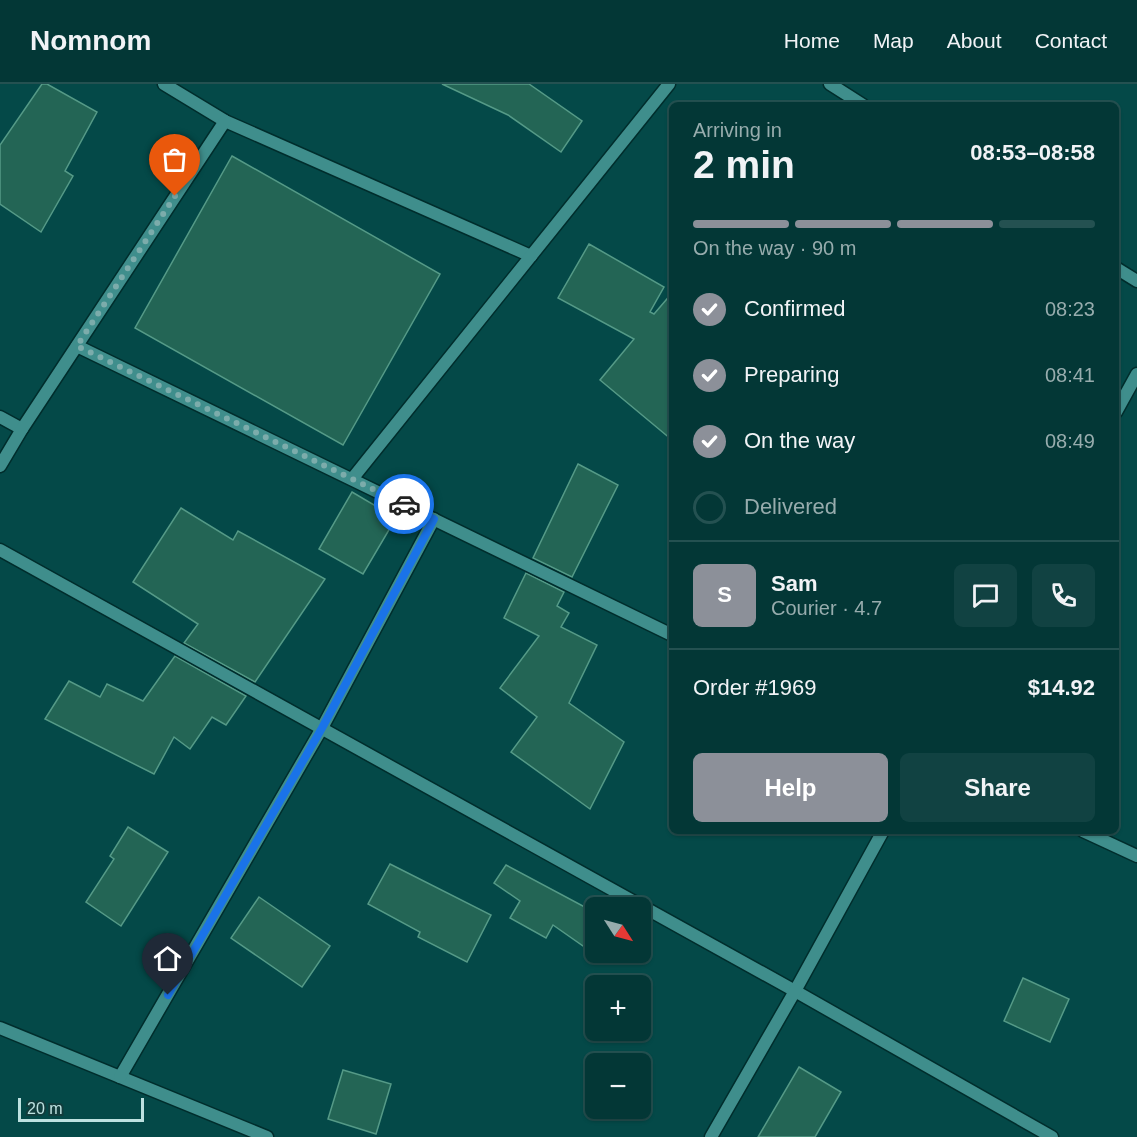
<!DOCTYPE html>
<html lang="en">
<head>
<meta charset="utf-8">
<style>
  body { margin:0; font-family:Arial,sans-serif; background:#114242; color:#f1f3f6; height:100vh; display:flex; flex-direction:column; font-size:22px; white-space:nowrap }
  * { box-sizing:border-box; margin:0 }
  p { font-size:20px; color:#97acad }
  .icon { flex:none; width:33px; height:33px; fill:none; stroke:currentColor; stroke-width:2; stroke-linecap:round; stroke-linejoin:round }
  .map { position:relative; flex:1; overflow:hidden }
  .panel { position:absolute; left:669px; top:18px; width:450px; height:732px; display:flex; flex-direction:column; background:#033736; border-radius:9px; box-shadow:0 2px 4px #0004,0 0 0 2px #245151 }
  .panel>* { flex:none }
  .needle { width:39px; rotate:126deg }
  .tools { position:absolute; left:585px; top:813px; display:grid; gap:12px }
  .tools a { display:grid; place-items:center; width:66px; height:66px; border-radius:9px; background:#033736; box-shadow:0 2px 4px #0004,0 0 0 2px #245151; font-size:30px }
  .scale { position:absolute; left:18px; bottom:15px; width:126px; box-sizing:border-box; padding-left:6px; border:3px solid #bde1e0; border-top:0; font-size:16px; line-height:21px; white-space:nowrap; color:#bde1e0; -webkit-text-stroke:4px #123c3c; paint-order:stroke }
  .pin { position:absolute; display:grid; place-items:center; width:51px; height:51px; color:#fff; margin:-62px -26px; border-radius:50% 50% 50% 0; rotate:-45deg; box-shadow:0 0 6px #0007 }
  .pin .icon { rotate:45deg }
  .courier { position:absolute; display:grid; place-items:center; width:60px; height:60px; margin:-30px; border:4px solid #1a73e8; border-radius:50%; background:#fff; color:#222; box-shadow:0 2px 8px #0007 }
  .summary em { font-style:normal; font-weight:700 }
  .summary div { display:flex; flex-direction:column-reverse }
  .summary { display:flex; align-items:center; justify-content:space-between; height:102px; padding:0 24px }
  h1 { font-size:39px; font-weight:700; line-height:45px }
  .bar { display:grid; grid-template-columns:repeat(4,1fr); gap:9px 6px; align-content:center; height:72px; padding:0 24px }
  .bar i { height:8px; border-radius:4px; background:#245151 }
  .bar .current { background:#8c9099 }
  .bar p { grid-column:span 4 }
  .line { display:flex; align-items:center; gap:15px; padding:0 24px; border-top:2px solid #245151 }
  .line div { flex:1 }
  .round { display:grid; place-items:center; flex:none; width:63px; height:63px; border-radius:9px; background:#114242 }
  ol { padding:0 24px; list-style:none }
  li { display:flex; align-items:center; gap:18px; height:66px }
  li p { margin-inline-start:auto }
  li .icon { padding:6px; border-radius:50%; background:#8c9099; color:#fff; stroke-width:4 }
  li:last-child { color:#97acad }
  li i { width:33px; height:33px; border:3px solid #245151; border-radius:50% }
  .action { display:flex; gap:12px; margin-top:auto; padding:12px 24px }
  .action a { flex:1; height:69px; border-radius:9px; background:#8c9099; color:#fff; font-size:24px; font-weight:700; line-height:69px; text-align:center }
  .action a+a { background:#114242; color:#f1f3f6 }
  header { display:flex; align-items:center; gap:36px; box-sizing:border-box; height:84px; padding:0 30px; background:#033736; border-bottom:2px solid #245151 }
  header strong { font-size:28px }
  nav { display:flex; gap:33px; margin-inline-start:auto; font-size:21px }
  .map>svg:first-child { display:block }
  .building { fill:#236555; stroke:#559a87; stroke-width:1.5 }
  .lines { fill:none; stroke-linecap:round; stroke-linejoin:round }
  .street-casing { stroke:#002d2c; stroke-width:15 }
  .street { stroke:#3f8e8c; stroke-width:12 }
  .done { stroke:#7cacab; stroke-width:6; stroke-dasharray:0 10.8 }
  .route { stroke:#1a73e8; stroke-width:8 }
</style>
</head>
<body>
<header>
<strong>Nomnom</strong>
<nav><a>Home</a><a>Map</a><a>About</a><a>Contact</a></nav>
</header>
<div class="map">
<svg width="1137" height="1053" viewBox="0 0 1137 1053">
  <rect width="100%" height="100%" fill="#044948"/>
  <g class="building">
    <path d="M 42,0 L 47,0 L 97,28 L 65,87 L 73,92 L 41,148 L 0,120 L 0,61 Z"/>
    <path d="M 442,0 L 529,0 L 582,37 L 561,68 L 508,31 Z"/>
    <path d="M 232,72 L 440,190 L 343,361 L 135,244 Z"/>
    <path d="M 589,160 L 664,203 L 650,228 L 654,230 L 672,209 L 672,356 L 600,296 L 634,255 L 558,214 Z"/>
    <path d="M 578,380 L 618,401 L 572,493 L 533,474 Z"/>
    <path d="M 352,408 L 396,434 L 363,490 L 319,465 Z"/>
    <path d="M 181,424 L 233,456 L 238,447 L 325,495 L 255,598 L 184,559 L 198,540 L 133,498 Z"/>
    <path d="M 526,489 L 564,508 L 557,522 L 569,529 L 561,543 L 597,561 L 569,619 L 624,658 L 590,725 L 511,668 L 537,633 L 500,604 L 539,552 L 504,534 Z"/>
    <path d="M 175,572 L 246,612 L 226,641 L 212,633 L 190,665 L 174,653 L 154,690 L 45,635 L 69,597 L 100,613 L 107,600 L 143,617 Z"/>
    <path d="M 128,743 L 168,768 L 121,842 L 86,818 L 114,775 L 110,772 Z"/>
    <path d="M 390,780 L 491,831 L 467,878 L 418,853 L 420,848 L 368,820 Z"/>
    <path d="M 506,781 L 596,829 L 596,871 L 553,841 L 546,854 L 510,834 L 520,817 L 494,799 Z"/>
    <path d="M 259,813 L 330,862 L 302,903 L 231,854 Z"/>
    <path d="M 1023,894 L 1069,915 L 1050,958 L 1004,937 Z"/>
    <path d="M 799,983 L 841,1008 L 815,1053 L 758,1053 Z"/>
    <path d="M 343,986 L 391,1000 L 376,1050 L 328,1035 Z"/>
  </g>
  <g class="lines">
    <defs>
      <g id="street">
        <path d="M 164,0 L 225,37 L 531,172"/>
        <path d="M 830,0 L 863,21"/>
        <path d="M 1116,184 L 1137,197"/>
        <path d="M 77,262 L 672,551"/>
        <path d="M 1116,328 L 1137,290"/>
        <path d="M 0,333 L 22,345"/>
        <path d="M 0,382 L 22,345 L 225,37"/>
        <path d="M 352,395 L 669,0"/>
        <path d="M 0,466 L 795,907 L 1052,1053"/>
        <path d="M 1083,747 L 1137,772"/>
        <path d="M 0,944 L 267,1053"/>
        <path d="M 120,993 L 322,644 L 434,435"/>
        <path d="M 711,1053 L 795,907 L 883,747"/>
      </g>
    </defs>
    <use href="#street" class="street-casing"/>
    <use href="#street" class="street"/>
  </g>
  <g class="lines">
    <path class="done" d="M 175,112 L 77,262 L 404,420"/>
    <path class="route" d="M 168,911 L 322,644 L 434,435 L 404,420"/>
  </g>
</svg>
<div class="tools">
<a><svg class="needle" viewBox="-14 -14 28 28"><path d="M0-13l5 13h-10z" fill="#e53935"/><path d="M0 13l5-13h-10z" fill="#97acad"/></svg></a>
<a>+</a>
<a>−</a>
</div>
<div class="scale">20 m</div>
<div class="pin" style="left:175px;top:112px;background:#ea580c"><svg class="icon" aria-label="bag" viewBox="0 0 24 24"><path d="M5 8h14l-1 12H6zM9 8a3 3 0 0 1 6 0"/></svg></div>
<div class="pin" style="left:168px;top:911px;background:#1f2937"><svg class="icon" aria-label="home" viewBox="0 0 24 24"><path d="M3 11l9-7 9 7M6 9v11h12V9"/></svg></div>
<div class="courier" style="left:404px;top:420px"><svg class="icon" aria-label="car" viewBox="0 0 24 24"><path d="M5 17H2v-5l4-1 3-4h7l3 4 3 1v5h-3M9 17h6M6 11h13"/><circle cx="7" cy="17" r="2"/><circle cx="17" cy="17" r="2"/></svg></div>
<section class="panel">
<div class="summary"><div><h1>2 min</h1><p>Arriving in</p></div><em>08:53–08:58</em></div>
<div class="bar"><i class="current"></i><i class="current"></i><i class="current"></i><i></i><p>On the way · 90 m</p></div>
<ol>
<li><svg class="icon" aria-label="check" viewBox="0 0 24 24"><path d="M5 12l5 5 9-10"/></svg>Confirmed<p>08:23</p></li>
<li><svg class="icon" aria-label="check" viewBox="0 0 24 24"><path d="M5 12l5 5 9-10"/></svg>Preparing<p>08:41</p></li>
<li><svg class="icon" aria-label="check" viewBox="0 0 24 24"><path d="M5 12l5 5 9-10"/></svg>On the way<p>08:49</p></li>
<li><i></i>Delivered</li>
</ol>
<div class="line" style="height:108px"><b class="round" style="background:#8c9099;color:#fff">S</b><div><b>Sam</b><p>Courier · 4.7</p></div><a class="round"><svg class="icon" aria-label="chat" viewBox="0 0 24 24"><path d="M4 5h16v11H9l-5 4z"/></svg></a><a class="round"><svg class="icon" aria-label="phone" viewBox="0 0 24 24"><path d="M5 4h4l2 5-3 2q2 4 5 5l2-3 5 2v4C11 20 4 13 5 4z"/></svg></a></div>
<div class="line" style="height:78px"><div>Order #1969</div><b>$14.92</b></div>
<div class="action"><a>Help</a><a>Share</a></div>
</section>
</div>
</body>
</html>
